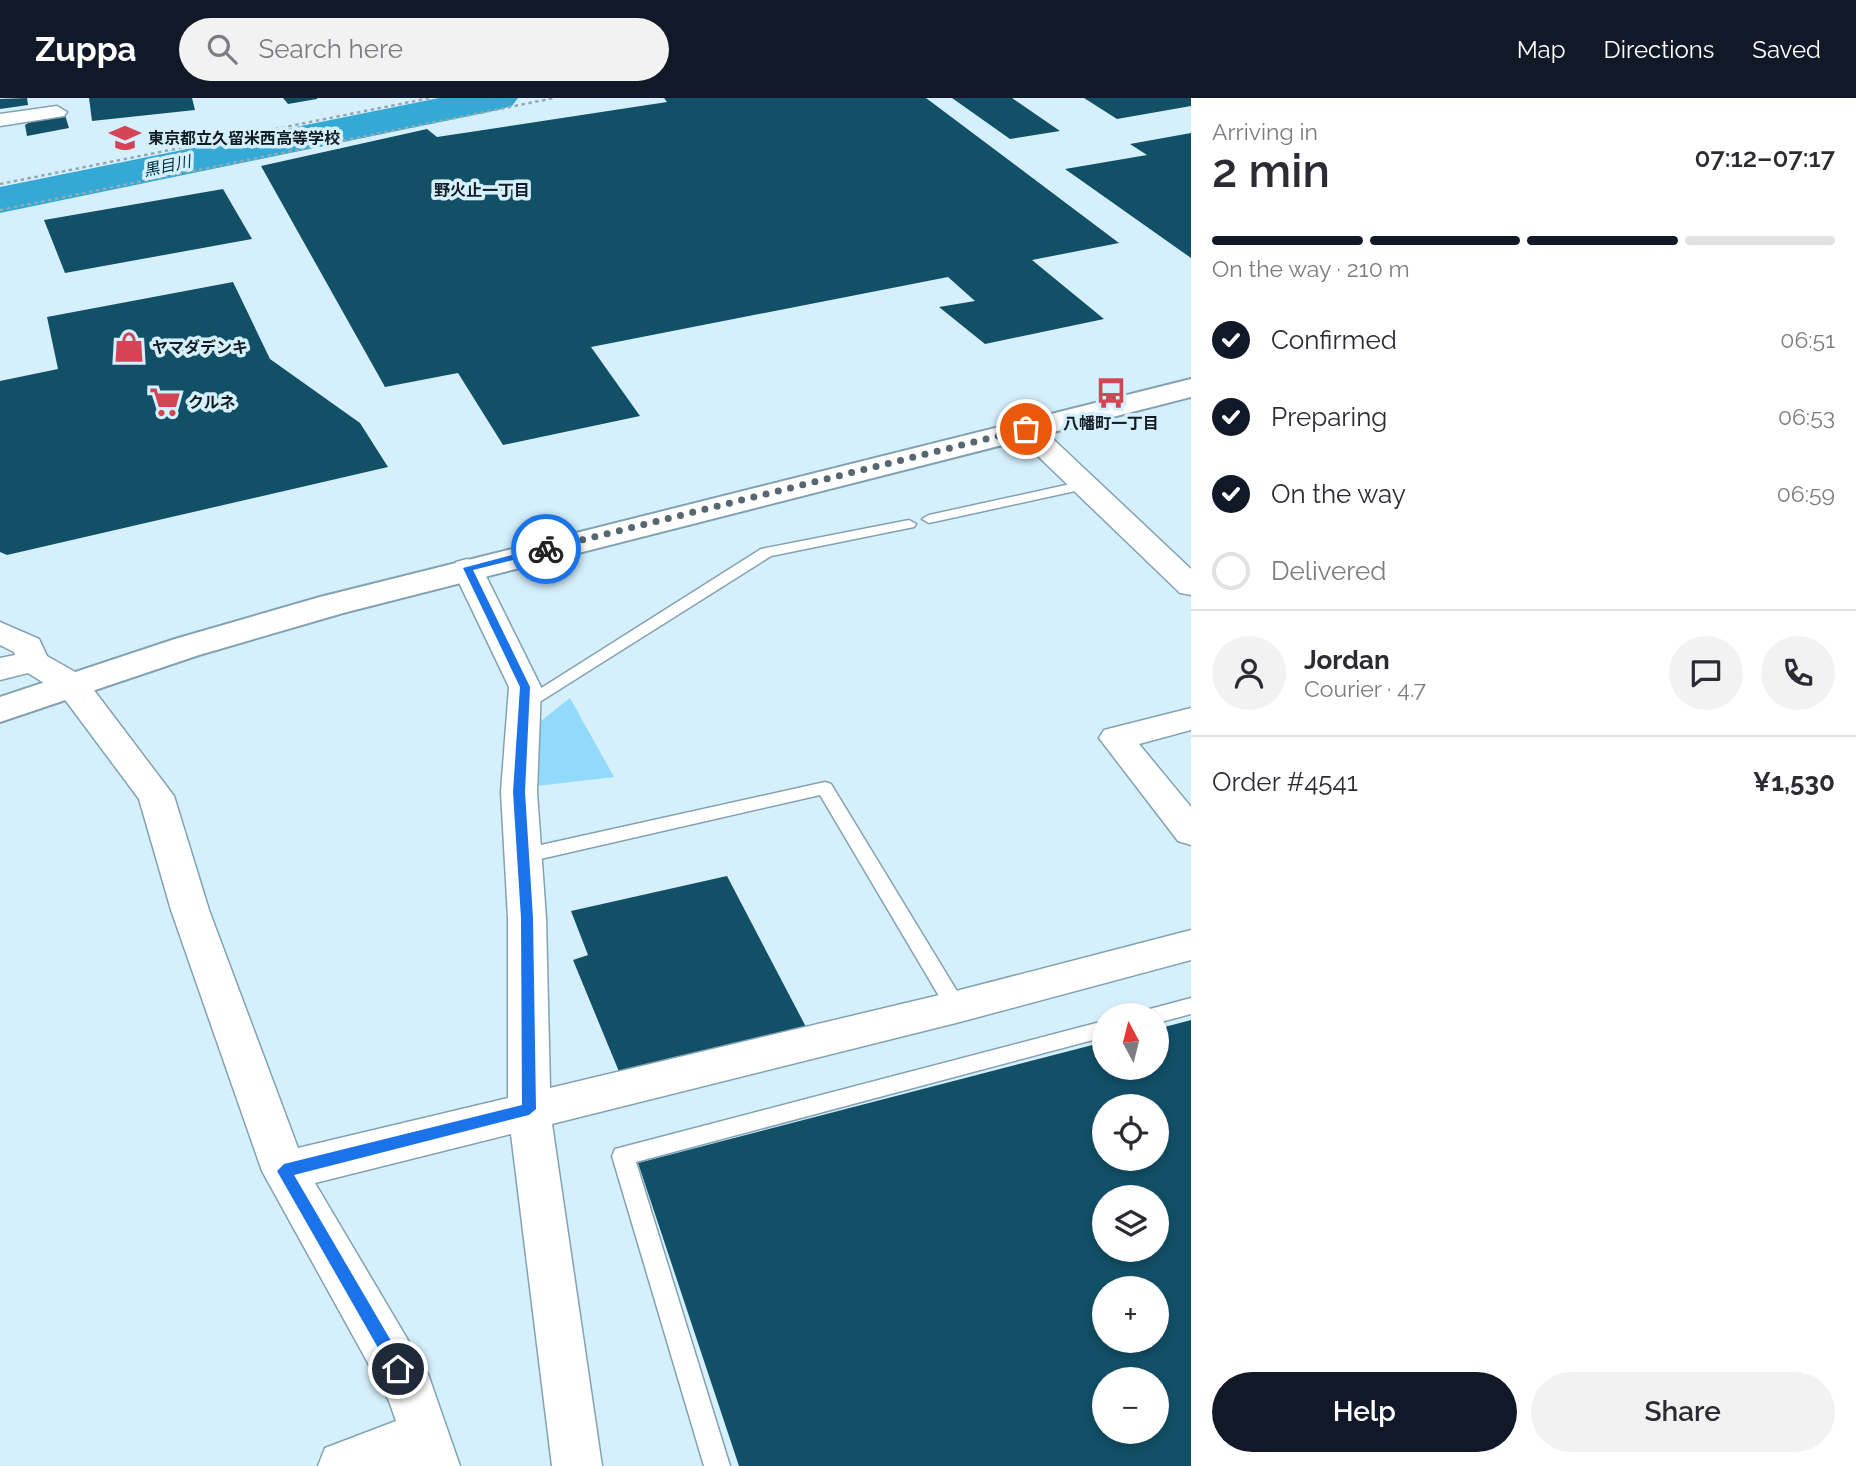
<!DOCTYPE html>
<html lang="en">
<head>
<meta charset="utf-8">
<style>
  body { margin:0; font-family:Raleway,"Noto Sans JP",sans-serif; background:#f2f2f3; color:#2b2b33; height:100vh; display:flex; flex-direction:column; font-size:26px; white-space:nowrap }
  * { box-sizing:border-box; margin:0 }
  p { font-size:23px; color:#7c7c81 }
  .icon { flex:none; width:38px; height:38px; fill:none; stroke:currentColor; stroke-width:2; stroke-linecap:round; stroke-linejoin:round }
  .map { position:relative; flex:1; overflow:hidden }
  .drawer { display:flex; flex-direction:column; background:#fff; width:665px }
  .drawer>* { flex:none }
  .needle { width:46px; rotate:353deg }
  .buttons { position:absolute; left:1092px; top:905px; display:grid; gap:14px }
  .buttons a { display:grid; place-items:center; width:77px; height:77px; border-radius:50%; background:#fff; box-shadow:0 4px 10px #0003; font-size:35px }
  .pin { position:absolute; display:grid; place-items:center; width:60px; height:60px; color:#fff; margin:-30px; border:4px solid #fff; border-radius:50%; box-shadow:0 2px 7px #0007 }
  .courier { position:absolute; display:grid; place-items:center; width:70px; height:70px; margin:-35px; border:5px solid #1a73e8; border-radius:50%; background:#fff; color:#222; box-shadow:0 2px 9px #0007 }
  .head em { font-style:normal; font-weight:600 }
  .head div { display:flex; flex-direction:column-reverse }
  .head { display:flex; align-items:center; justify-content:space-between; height:119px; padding:0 21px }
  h1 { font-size:46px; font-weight:600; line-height:52px }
  .bar { display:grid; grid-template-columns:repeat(4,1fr); gap:10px 7px; align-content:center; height:84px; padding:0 21px }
  .bar i { height:9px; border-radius:5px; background:#e1e1e2 }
  .bar .active { background:#111827 }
  .bar p { grid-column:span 4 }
  .line { display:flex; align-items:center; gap:18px; padding:0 21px; border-top:2px solid #e1e1e2 }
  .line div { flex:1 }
  .round { display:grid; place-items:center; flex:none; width:74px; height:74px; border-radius:37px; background:#f2f2f3 }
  ol { padding:0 21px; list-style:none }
  li { display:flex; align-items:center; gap:21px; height:77px }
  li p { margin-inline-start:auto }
  li .icon { padding:7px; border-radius:50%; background:#111827; color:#fff; stroke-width:4 }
  li:last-child { color:#7c7c81 }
  li i { width:38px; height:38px; border:4px solid #e1e1e2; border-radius:50% }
  .action { display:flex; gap:14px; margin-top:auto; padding:14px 21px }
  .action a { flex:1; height:80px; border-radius:42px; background:#111827; color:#fff; font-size:28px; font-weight:600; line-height:80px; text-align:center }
  .action a+a { background:#f2f2f3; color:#2b2b33 }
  header { display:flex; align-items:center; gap:42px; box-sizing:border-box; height:98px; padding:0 35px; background:#111827; color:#fff }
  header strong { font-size:33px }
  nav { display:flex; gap:38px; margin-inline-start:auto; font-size:24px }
  .search { width:490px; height:63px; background:#f2f2f3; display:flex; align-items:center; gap:18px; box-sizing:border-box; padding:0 24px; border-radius:38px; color:#7c7c81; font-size:26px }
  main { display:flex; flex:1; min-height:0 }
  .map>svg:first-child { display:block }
  .green { fill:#91dafb }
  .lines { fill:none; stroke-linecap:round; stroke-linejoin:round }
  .river { fill:#35a9d5; fill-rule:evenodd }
  .building { fill:#125068; fill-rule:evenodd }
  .lane-casing { stroke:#82a2b1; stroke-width:3 }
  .street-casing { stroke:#82a2b1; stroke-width:3 }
  .secondary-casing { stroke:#82a2b1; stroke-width:4 }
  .path { stroke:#93a9b3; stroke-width:2.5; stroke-dasharray:3.5 3.5; stroke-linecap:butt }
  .lane { fill:#fff; fill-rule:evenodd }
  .street { fill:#fff; fill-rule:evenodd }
  .secondary { fill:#fff; fill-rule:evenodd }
  .route { fill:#1a73e8 }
  .done { stroke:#56676f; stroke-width:7; stroke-dasharray:0 12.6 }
  .labels { text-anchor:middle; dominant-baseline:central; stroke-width:7; stroke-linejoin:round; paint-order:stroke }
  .far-poi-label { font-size:16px; font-weight:bold; fill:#111d23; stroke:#d5f0fc; text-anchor:start }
  .far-water-label { font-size:16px; font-style:italic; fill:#003345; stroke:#d5f0fc }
  .far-neighbourhood-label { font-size:16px; font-weight:bold; fill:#111d23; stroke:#d5f0fc }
</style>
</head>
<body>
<header>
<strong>Zuppa</strong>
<div class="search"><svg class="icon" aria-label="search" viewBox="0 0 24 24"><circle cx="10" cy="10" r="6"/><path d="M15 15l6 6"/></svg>Search here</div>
<nav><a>Map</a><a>Directions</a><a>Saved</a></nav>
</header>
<main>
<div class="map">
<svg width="1191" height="1368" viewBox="0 0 1191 1368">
  <rect width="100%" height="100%" fill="#d5f0fc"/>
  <path class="green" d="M 570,600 L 614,679 L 519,690 L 522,638 Z"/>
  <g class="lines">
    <path class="river" d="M 439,0 L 518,0 L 512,8 L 498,12 L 0,115 L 0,89 Z"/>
  </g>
  <g class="building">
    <path d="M 27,0 L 28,7 L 0,11 L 0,1 Z"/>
    <path d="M 89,0 L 192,0 L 195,12 L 92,23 Z"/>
    <path d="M 283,0 L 317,0 L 317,1 L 288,6 Z"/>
    <path d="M 664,0 L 926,0 L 1119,145 L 1032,162 L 1104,221 L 985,246 L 939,209 L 975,203 L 948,179 L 591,249 L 640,318 L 503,347 L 458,275 L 385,289 L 261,68 L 427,31 L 437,39 L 667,4 Z"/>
    <path d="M 952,0 L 1012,0 L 1060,33 L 1010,41 Z"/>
    <path d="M 1084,0 L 1191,0 L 1191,8 L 1117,21 Z"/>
    <path d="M 65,17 L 69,30 L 27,38 L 25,27 L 33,22 Z"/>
    <path d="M 1191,35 L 1191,160 L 1065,71 L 1147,57 L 1130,46 Z"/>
    <path d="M 223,91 L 252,141 L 65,175 L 44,122 Z"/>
    <path d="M 233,184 L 270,261 L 360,325 L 388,369 L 7,457 L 0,454 L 0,283 L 58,271 L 47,219 Z"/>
    <path d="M 727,778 L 806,929 L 620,976 L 573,862 L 588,857 L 571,813 Z"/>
    <path d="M 1191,922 L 1191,1368 L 739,1368 L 638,1065 L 1104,944 L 1104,970 L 1157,970 L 1157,931 ZM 1104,1008 L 1157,1008 L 1157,1060 L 1104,1060 ZM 1104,1099 L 1157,1099 L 1157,1152 L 1104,1152 ZM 1104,1190 L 1157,1190 L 1157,1242 L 1104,1242 ZM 1104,1281 L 1157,1281 L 1157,1334 L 1104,1334 Z"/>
  </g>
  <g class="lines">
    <defs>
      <g id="lane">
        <path d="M 1084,383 L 1089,384 L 1089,390 L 929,425 L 922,421 L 929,417 Z"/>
        <path d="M 909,422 L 916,426 L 914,429 L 771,458 L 530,610 L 518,610 L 516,606 L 761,451 Z"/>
        <path d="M 825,684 L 831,686 L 963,903 L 966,909 L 963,915 L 956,917 L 949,915 L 820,697 L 523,765 L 517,763 L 514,758 L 517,753 L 523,751 Z"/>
        <path d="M 1191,900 L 1191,916 L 1157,925 L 1157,917 L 1147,917 L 1150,911 Z"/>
        <path d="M 1104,923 L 1104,939 L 636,1064 L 730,1368 L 704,1368 L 612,1058 L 615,1051 Z"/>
      </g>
      <g id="street">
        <path d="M 57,8 L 67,14 L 64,18 L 0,28 L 0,16 Z"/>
        <path d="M 1026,323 L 1036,325 L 1191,471 L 1191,497 L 1180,495 L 1016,337 L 1013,331 L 1016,325 Z"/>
        <path d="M 467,461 L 478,464 L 482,470 L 541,589 L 537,694 L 546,820 L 550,990 L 956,893 L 1191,832 L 1191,862 L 956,925 L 552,1026 L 602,1368 L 552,1368 L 511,1036 L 315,1085 L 428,1276 L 460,1368 L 318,1368 L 325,1350 L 396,1323 L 389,1303 L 262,1073 L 171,812 L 139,701 L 60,595 L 28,575 L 0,582 L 0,560 L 15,557 L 14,554 L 0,547 L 0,524 L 39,541 L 47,558 L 84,579 L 174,698 L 209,812 L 298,1050 L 508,1000 L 508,820 L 501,694 L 509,589 L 452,470 L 456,464 Z"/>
        <path d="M 1191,610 L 1191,632 L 1139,646 L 1191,709 L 1191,747 L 1178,743 L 1099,640 L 1104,632 Z"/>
      </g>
      <path id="secondary" d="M 1191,281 L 1191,299 L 343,515 L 199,557 L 0,624 L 0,599 L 175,541 L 320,499 Z"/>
    </defs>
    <use href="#lane" class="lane-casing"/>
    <use href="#street" class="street-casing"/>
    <use href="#secondary" class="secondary-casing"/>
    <g class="path">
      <path d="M 0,86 L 430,0"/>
      <path d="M 0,112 L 554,0"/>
    </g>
    <use href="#lane" class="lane"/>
    <use href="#street" class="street"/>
    <use href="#secondary" class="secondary"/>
  </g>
  <path class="route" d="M 546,448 L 551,451 L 549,453 L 473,472 L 530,589 L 525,694 L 533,820 L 536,1011 L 529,1017 L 294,1077 L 404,1265 L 406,1271 L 404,1276 L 398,1278 L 393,1276 L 277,1073 L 284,1066 L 522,1007 L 521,820 L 513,694 L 520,589 L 463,470 Z"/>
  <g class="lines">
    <path class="done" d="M 546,451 L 1026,331"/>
  </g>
  <defs>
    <symbol id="school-bare" viewBox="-9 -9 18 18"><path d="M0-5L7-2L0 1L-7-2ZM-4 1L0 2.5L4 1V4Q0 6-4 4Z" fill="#d44454" stroke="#d5f0fc" stroke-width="2.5" paint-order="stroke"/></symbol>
    <symbol id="shop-bare" viewBox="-9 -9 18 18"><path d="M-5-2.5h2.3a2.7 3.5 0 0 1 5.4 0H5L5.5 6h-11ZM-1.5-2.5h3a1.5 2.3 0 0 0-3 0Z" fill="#d44454" stroke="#d5f0fc" stroke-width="2.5" paint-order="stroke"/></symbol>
    <symbol id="bus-bare" viewBox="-9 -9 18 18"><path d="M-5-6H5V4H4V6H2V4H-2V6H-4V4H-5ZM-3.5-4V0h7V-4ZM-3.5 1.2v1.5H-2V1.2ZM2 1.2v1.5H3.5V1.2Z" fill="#d44454" stroke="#d5f0fc" stroke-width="2.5" paint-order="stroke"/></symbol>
    <symbol id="supermarket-bare" viewBox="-9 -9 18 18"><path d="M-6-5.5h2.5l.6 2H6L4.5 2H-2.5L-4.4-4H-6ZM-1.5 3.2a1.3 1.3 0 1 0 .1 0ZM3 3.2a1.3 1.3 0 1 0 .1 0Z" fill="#d44454" stroke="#d5f0fc" stroke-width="2.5" paint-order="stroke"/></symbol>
  </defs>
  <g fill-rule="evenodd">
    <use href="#school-bare" x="103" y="18" width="44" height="44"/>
    <use href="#shop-bare" x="107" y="227" width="44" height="44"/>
    <use href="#bus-bare" x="1089" y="273" width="44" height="44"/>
    <use href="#supermarket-bare" x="143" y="282" width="44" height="44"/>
  </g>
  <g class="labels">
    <g class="far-poi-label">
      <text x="148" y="40">東京都立久留米西高等学校</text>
      <text x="152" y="249">ヤマダデンキ</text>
      <text x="188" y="304">クルネ</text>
      <text x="1111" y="325" text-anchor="middle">八幡町一丁目</text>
    </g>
    <g class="far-water-label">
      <text transform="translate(167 68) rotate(-12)">黒目川</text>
    </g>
    <g class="far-neighbourhood-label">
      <text x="482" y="92">野火止一丁目</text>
    </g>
  </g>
</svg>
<div class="buttons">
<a><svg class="needle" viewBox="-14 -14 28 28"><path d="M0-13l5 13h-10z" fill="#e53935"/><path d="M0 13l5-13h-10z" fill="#7c7c81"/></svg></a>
<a><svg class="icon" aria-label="locate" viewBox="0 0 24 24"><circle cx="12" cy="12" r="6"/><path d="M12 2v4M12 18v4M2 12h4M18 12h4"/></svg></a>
<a><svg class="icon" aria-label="layers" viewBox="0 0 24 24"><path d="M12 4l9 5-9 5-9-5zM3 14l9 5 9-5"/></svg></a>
<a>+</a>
<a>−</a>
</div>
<div class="pin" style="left:1026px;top:331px;background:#ea580c"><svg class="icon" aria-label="bag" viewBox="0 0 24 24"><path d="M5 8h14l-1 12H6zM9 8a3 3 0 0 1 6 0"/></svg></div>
<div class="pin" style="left:398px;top:1271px;background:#1f2937"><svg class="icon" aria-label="home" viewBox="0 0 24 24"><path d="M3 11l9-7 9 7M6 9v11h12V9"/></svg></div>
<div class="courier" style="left:546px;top:451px"><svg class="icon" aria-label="bike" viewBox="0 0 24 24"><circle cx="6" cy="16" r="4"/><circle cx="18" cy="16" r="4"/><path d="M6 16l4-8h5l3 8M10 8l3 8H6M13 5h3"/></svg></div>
</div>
<section class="drawer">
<div class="head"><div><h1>2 min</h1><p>Arriving in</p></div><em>07:12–07:17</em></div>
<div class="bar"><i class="active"></i><i class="active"></i><i class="active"></i><i></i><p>On the way · 210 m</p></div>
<ol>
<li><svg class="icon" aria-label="check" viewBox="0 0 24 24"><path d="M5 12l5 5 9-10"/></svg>Confirmed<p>06:51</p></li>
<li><svg class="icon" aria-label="check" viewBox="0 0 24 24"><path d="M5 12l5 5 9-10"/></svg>Preparing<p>06:53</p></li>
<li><svg class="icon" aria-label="check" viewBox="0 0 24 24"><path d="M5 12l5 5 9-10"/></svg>On the way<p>06:59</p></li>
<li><i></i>Delivered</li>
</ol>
<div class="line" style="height:126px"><a class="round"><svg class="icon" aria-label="person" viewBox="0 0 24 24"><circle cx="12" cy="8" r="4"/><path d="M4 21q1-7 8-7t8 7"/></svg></a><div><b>Jordan</b><p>Courier · 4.7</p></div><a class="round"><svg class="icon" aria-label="chat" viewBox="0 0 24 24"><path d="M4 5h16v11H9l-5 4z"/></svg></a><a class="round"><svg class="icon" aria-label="phone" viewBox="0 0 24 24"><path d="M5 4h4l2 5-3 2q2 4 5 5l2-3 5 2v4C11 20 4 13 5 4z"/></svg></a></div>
<div class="line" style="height:91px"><div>Order #4541</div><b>¥1,530</b></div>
<div class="action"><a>Help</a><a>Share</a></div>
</section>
</main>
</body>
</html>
